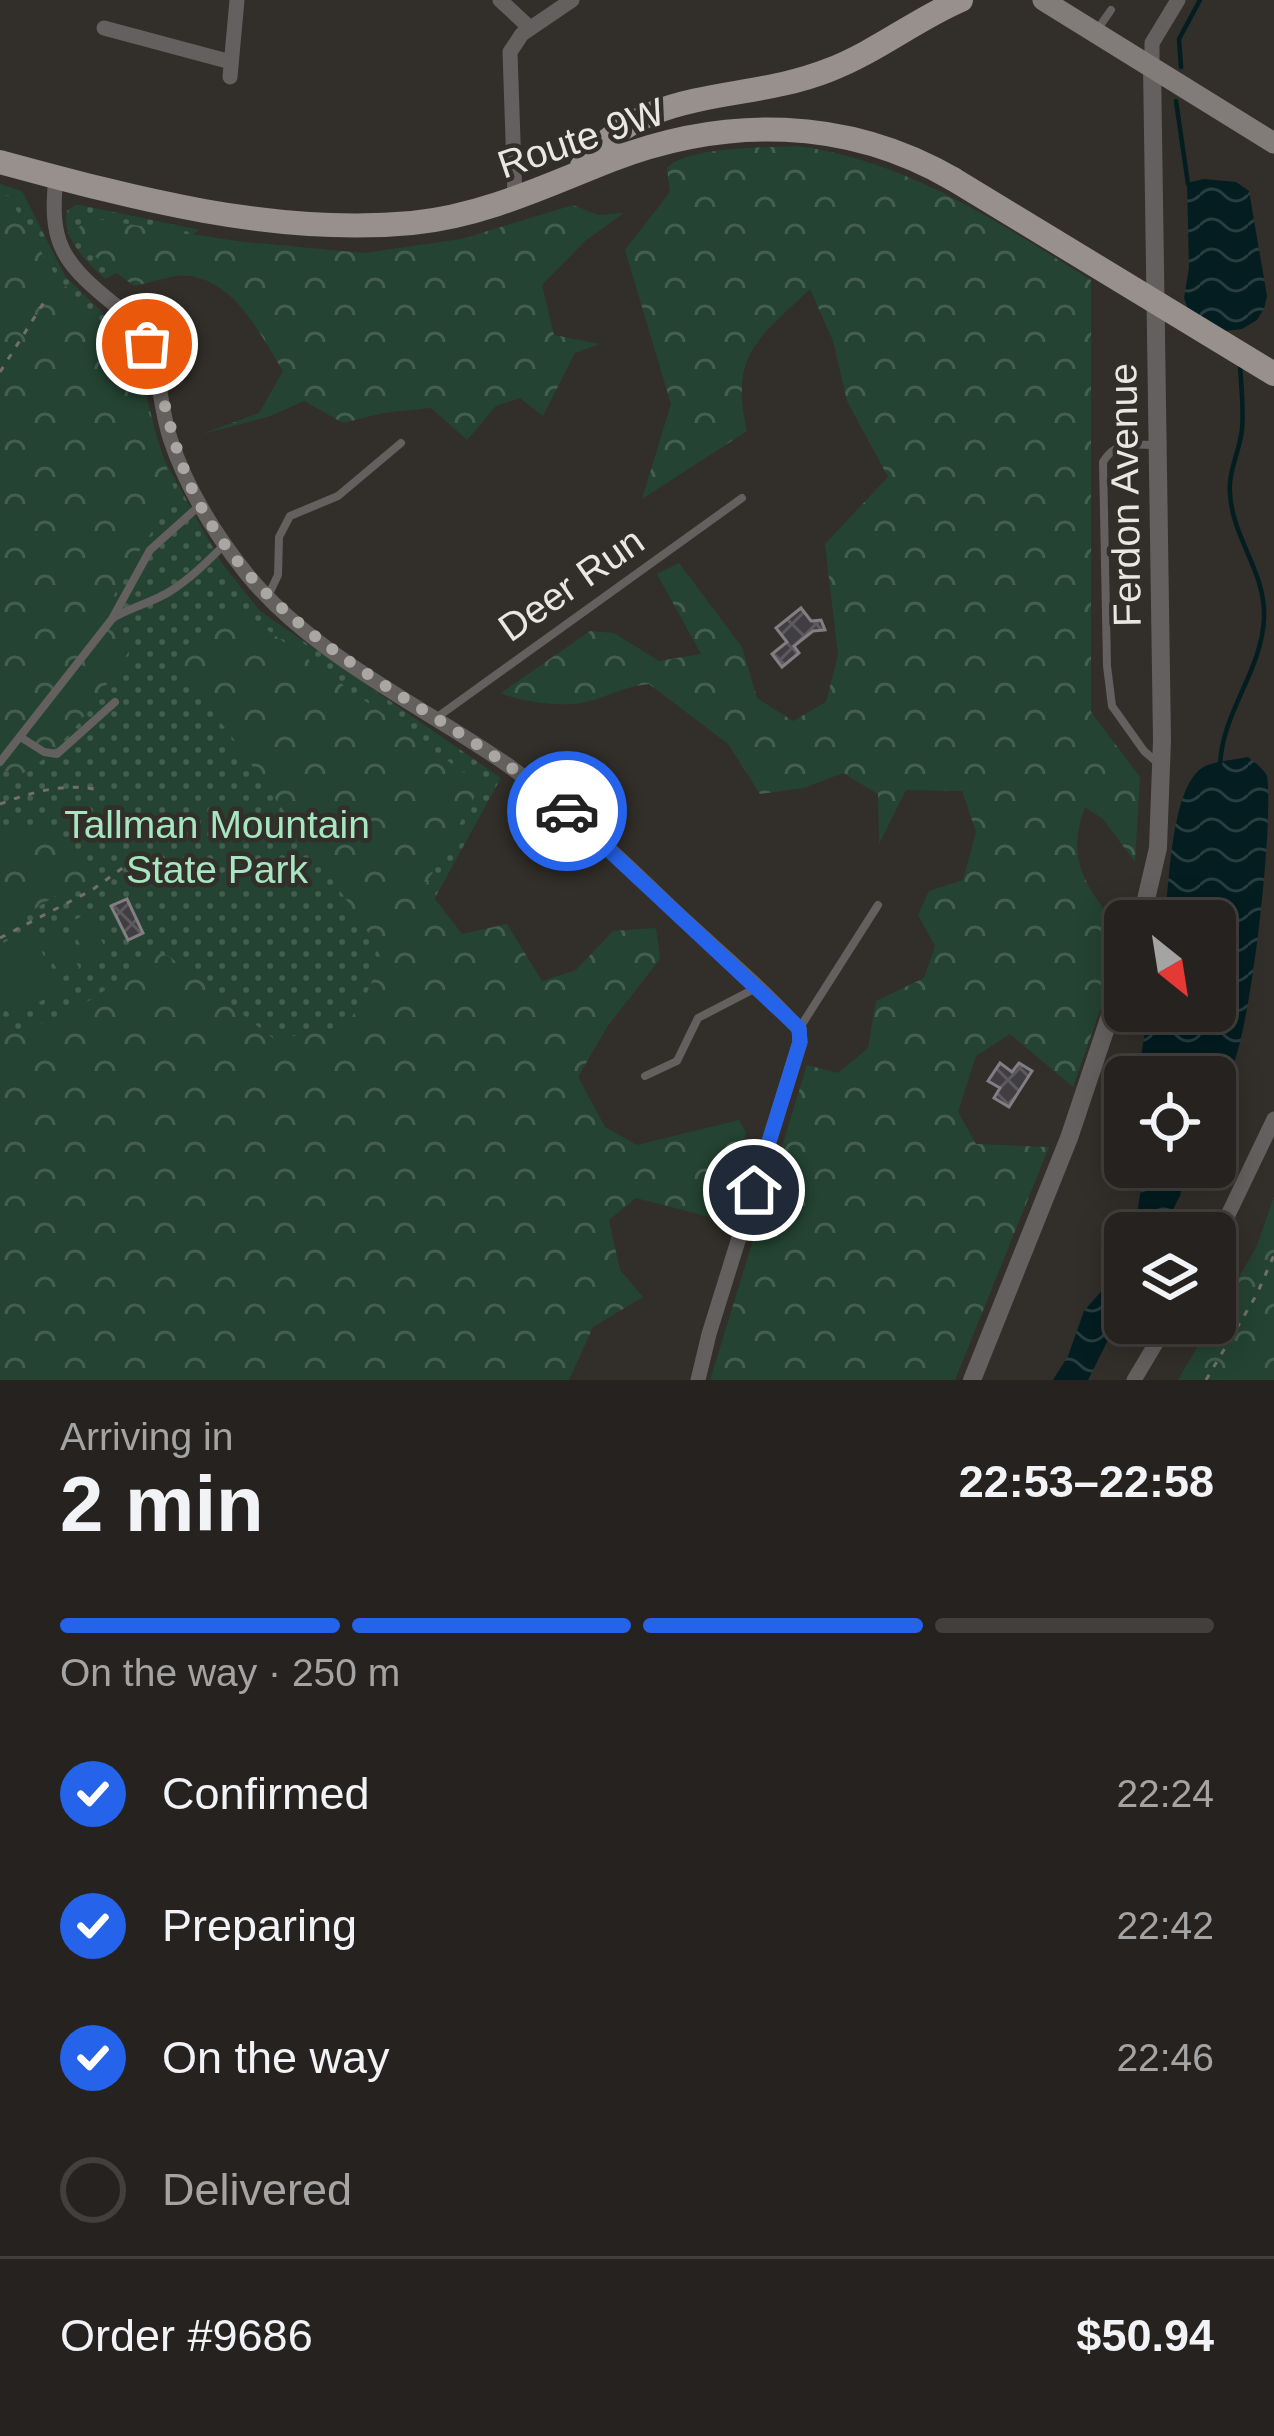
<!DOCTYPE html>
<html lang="en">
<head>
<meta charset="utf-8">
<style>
  body { margin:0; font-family:Arial,sans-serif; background:#2e2a28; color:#f1f3f6; height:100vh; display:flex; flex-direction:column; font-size:45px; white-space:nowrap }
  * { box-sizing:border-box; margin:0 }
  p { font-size:39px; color:#a4a4a4 }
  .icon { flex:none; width:66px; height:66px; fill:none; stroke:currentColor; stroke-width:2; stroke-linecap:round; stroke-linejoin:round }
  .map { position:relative; height:1380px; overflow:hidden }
  .details { display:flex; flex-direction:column; background:#26221f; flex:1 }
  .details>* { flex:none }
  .needle { width:78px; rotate:150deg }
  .fabs { position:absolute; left:1104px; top:900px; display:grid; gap:24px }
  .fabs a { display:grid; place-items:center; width:132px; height:132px; border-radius:18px; background:#26221f; box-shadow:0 6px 30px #0003,0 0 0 3px #423f3d; font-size:60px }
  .pin { position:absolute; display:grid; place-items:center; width:102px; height:102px; color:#fff; margin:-51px; border:6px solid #fff; border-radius:50%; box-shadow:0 3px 12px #0007 }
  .courier { position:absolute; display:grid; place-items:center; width:120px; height:120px; margin:-60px; border:9px solid #2563eb; border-radius:50%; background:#fff; color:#222; box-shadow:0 3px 15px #0007 }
  .overview em { font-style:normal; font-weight:700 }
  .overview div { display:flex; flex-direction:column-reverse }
  .overview { display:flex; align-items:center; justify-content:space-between; height:204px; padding:0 60px }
  h1 { font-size:78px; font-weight:700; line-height:90px }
  .bar { display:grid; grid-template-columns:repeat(4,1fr); gap:18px 12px; align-content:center; height:144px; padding:0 60px }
  .bar i { height:15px; border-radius:9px; background:#423f3d }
  .bar .current { background:#2563eb }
  .bar p { grid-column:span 4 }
  .line { display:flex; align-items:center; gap:30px; padding:0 60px; border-top:3px solid #423f3d }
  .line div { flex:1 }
  ol { padding:0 60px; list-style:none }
  li { display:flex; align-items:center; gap:36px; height:132px }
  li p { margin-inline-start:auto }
  li .icon { padding:12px; border-radius:50%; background:#2563eb; color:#fff; stroke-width:4 }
  li:last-child { color:#a4a4a4 }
  li i { width:66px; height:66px; border:6px solid #423f3d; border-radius:50% }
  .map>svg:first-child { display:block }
  .grass { fill:url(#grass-dots) }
  .forest { fill:url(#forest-crowns) }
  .pitch { fill:#244332 }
  .water { fill:url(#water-waves) }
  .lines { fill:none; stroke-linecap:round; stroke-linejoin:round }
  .stream { stroke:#031d20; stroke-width:4.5 }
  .building { fill:url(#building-cross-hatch); stroke:#827e84; stroke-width:3 }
  .path { stroke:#726f6a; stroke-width:3; stroke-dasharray:6 9; stroke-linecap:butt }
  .service { stroke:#63605f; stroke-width:8 }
  .minor { stroke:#63605f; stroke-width:15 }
  .tertiary { stroke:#63605f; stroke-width:18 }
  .secondary { stroke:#817c79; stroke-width:21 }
  .primary { stroke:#97908d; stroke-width:24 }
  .primary-bridge { stroke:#97908d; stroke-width:24 }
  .done { stroke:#a9a6a3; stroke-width:12; stroke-dasharray:0 21.6 }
  .route { stroke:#2563eb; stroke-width:15 }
  .labels { text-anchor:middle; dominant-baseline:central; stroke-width:9; stroke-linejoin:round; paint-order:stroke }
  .street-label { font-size:39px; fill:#e9e7e4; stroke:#322e29 }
  .park-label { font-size:39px; fill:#a6e7c2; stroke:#322e29 }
</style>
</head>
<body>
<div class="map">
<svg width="1274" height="1380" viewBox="0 0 1274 1380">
  <defs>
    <pattern id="grass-dots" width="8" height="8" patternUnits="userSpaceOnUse" patternTransform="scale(3)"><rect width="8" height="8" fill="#244332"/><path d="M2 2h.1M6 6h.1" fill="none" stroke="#445e50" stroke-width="1.8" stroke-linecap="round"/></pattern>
    <pattern id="forest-crowns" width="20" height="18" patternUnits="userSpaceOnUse" patternTransform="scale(3)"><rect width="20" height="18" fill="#244332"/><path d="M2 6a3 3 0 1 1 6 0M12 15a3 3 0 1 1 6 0" fill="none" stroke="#445e50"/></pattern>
    <pattern id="water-waves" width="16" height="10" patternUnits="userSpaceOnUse" patternTransform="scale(3)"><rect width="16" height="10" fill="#031d20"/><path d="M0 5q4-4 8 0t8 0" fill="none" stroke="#283e40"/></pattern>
    <pattern id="building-cross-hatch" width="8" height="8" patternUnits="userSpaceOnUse" patternTransform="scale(3)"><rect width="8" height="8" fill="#413e43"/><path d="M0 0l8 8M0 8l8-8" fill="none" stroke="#5c5a5e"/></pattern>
  </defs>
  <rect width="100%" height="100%" fill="#322e29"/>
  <g class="grass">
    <path d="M 0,184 L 22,191 L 65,276 L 133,342 L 161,454 L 221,562 L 260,611 L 501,778 L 214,1298 L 0,1380 Z"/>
    <path d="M 75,205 L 80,205 L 200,230 L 105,279 C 87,263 60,236 67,211 Z"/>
  </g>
  <g class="forest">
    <path d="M 797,146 C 909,161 997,222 1091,280 L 1091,712 L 1140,777 L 1135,862 L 1103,819 L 1085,807 C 1067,855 1082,883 1113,920 L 1110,982 L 1073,1087 L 1010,1034 L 976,1056 L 958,1112 L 976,1144 L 1049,1147 L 955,1380 L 710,1380 L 807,1065 L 838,1073 L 868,1048 L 876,1001 L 924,978 L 935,946 L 918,915 L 929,891 L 963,880 L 976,832 L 962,791 L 906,790 L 879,844 L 878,794 L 843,773 L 804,788 L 760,794 L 728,744 L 649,684 C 620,687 605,699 581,703 C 560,707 521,702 501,693 L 590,631 L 614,633 L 659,661 L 701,654 L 657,574 L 679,563 L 742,647 L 757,698 L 793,721 L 826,702 L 838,655 L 825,544 L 888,477 L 847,401 L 833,341 L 810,289 C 759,338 729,354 747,431 L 642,499 L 671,404 L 625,250 L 670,192 L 667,168 C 688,146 767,148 797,146 Z"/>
    <path d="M 0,194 L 8,196 L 57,278 L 127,347 L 176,495 L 124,574 L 104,617 L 132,647 C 99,694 70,747 20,775 L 0,769 Z"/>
    <path d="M 573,205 L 598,215 L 624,213 L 585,241 L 542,285 L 554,335 L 600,344 L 575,353 L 543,416 L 520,398 L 496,406 L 467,440 L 431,408 L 383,413 L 343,423 L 304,401 L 268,417 L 202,434 L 259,413 L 283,371 C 261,336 237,284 191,276 C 175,273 150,283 134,286 L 93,255 L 78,228 L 90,218 L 236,241 L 364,253 L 461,239 Z"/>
    <path d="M 240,610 L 481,785 L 425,886 L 462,934 L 507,924 L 542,981 L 576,970 L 613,931 L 656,928 L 660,959 L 607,1027 L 578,1077 L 605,1127 L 637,1145 L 739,1120 L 746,1133 L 729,1222 L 636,1198 L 609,1220 L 620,1270 L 643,1297 L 593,1327 L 569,1380 L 0,1380 L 0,1036 C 54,1024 116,993 150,948 L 170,957 L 274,1039 C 350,1028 354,1030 381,958 L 364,925 L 230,734 L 182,674 L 178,653 L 206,627 Z"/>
    <path d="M 40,826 C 68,832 87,859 100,884 L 53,897 L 0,932 L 0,834 Z"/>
    <path d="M 1274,1197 L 1274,1380 L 1178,1380 L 1256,1248 Z"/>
  </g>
  <g class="pitch">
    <path d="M 88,913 L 108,954 L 89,963 L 69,923 Z"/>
    <path d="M 30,928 L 61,991 L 10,1016 L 0,997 L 0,945 Z"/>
    <path d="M 59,928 L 79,968 L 61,978 L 41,937 Z"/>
  </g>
  <g class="water">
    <path d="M 1204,179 L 1236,182 L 1249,191 L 1267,296 L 1264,309 L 1257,320 L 1242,329 L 1225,331 L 1190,315 L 1184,298 L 1189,268 L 1187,183 Z"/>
    <path d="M 1248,757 C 1255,763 1263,768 1267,776 C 1274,819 1252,1026 1231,1070 C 1227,1078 1220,1086 1215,1093 L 1215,1077 L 1138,1077 L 1148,1011 L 1215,1011 L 1215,921 L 1165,921 C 1169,886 1171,788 1202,768 C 1212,761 1235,760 1248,757 Z"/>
    <path d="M 1144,1167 L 1186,1167 L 1180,1196 L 1161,1233 L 1129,1233 L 1138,1208 Z"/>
    <path d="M 1125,1244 L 1125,1306 L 1088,1380 L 1053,1380 L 1068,1356 L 1084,1311 L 1112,1279 Z"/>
  </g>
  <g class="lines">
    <g class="stream">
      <path d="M 1181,67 L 1179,39 L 1200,0"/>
      <path d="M 1176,101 L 1188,184"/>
      <path d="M 1220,769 C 1220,714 1262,672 1264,618 C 1266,572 1232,538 1230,493 C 1228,471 1240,451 1242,429 C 1244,408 1241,386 1240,364"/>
    </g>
  </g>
  <g class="building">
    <path d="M 801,608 L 811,621 L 821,620 L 825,630 L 813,631 L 794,646 L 799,653 L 782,667 L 772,654 L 787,642 L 776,628 Z"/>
    <path d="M 127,899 L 143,933 L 128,940 L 111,906 Z"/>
    <path d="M 1000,1063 L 1012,1072 L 1019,1063 L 1032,1071 L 1009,1107 L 994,1098 L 1000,1088 L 988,1081 Z"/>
  </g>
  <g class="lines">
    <g class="path">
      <path d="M 0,372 L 46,299"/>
      <path d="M 0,804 C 29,793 63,783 94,789"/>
      <path d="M 0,938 L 92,890 L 131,862"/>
      <path d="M 1206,1380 L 1257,1294 L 1274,1255"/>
    </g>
    <g class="service">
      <path d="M 1097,30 L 1111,10"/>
      <path d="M 1156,445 C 1133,445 1116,440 1103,462 L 1107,666 L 1112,706 L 1144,751 L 1159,764"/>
      <path d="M 268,596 L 278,575 L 279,537 L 290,516 L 338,496 L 401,443"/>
      <path d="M 113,618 C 131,607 151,603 169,592 C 190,579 207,562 224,545"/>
      <path d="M 436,718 L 742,498"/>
      <path d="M 22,738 L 44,752 L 57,754 L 115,702"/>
      <path d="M 0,762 L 112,619 L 150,550 L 199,506"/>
      <path d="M 799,1029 L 878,905"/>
      <path d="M 645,1076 L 677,1061 L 698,1018 L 756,988"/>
    </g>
    <g class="minor">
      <path d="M 500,0 L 530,28"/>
      <path d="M 104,28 L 231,62"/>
      <path d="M 1152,65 L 1152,43 L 1178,0"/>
      <path d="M 230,77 L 237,0"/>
      <path d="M 56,177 C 49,241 61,261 110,301 C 122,311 134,320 142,333 C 160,365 159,404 170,438 C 186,487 214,533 246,573 C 313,656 423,706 509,766 C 571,811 625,863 680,916 C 720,953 762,988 799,1029 L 800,1042 L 709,1334 L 698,1380"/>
      <path d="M 515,199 L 510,52 L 522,34 L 572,0"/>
      <path d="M 1215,1242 L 1274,1119"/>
      <path d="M 1134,1380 L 1168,1323"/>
    </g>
    <g class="tertiary">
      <path d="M 1141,921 L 1158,848 L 1162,740 L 1152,65"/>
      <path d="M 972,1380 L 1069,1138 L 1125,971"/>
    </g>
    <path class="secondary" d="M 1043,0 L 1274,143"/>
    <g class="primary">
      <path d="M 0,162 C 133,198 273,236 412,223 C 483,216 545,186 611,160 C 725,116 846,117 953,179"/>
      <path d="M 582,166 C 648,83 741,105 829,70 C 876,52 915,20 961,0"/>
    </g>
    <path class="primary-bridge" d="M 953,179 L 1274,374"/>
  </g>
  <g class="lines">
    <path class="done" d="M 147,344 C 166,398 171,449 198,501 C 277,653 445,705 567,811"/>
    <path class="route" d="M 567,811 L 799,1028 L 800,1042 L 754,1190"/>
  </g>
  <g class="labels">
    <g class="street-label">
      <text transform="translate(581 138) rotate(-19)">Route 9W</text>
      <text transform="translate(1125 495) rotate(-91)">Ferdon Avenue</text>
      <text transform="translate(571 584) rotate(-35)">Deer Run</text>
    </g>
    <g class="park-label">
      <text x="217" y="824">Tallman Mountain<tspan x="217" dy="45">State Park</tspan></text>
    </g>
  </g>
</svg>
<div class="fabs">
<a><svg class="needle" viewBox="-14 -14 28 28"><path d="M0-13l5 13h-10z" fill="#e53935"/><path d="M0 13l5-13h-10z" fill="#a4a4a4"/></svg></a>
<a><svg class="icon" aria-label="locate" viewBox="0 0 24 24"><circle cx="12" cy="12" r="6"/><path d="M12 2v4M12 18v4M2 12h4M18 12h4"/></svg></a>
<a><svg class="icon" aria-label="layers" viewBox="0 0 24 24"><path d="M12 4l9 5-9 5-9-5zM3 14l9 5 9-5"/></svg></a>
</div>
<div class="pin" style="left:147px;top:344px;background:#ea580c"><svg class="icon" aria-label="bag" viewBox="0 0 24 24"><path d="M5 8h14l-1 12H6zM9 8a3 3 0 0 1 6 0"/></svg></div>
<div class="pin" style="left:754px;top:1190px;background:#1f2937"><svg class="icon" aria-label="home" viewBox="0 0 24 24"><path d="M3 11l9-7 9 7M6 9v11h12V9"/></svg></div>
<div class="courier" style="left:567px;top:811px"><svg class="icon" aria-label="car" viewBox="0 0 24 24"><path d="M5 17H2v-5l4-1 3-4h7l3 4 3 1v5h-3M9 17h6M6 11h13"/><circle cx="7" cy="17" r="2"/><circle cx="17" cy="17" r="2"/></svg></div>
</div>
<section class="details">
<div class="overview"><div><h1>2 min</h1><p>Arriving in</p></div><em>22:53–22:58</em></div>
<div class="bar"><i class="current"></i><i class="current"></i><i class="current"></i><i></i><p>On the way · 250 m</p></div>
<ol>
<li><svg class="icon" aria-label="check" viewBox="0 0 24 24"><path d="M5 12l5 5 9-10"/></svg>Confirmed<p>22:24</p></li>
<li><svg class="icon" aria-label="check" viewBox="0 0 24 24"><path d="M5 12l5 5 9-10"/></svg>Preparing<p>22:42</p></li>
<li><svg class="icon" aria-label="check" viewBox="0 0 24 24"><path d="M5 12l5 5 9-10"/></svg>On the way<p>22:46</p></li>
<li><i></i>Delivered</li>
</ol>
<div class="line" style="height:156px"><div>Order #9686</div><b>$50.94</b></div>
</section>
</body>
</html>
